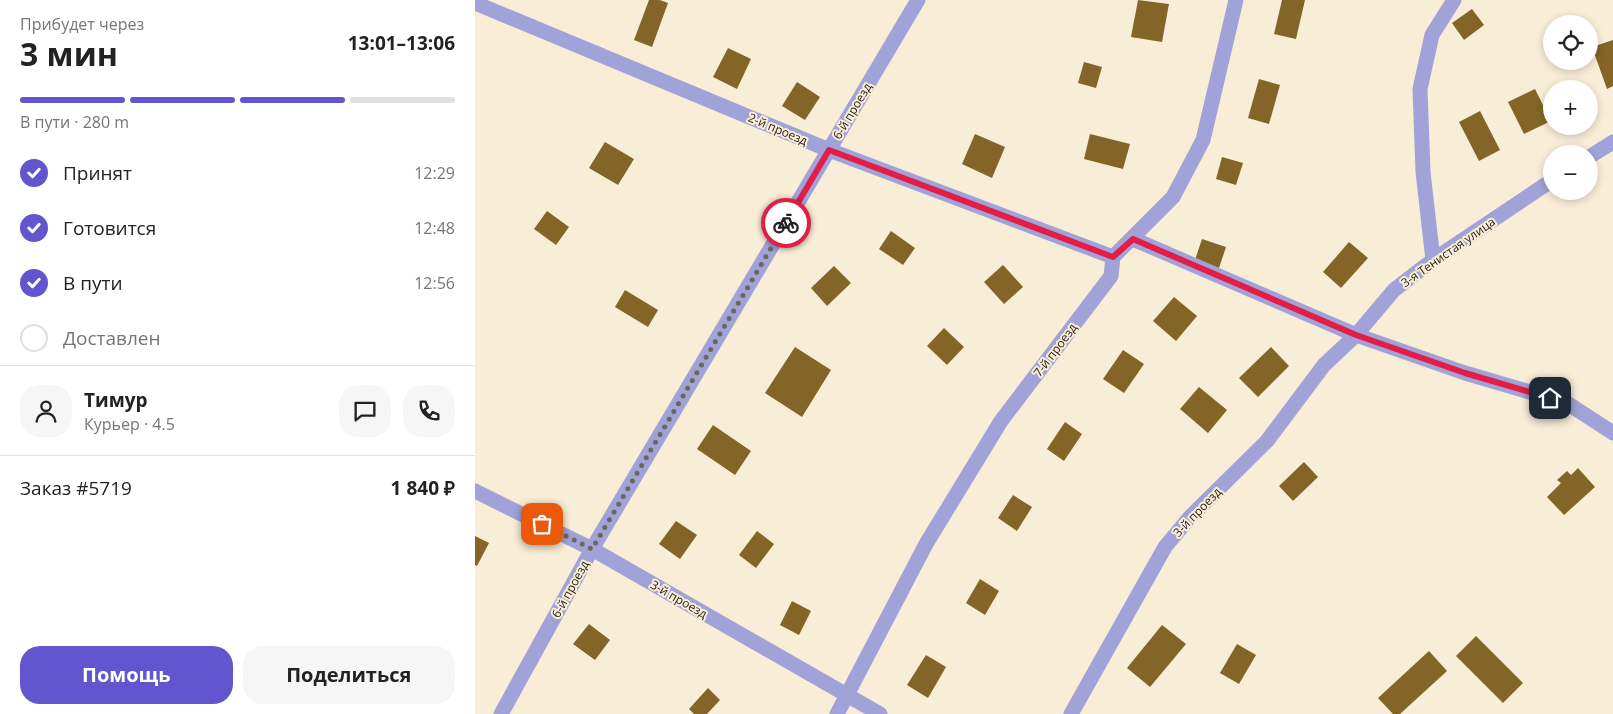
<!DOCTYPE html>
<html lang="ru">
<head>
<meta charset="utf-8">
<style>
  body { margin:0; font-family:"Open Sans",sans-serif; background:#f6f6f6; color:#222; height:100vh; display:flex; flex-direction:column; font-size:19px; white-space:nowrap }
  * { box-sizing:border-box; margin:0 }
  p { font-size:16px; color:#767676 }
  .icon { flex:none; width:28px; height:28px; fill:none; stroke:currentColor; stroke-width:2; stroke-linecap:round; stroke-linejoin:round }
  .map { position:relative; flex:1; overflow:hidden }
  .panel { display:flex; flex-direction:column; background:#fff; width:475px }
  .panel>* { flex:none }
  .controls { position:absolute; left:1068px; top:15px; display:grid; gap:10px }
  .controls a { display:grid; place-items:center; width:55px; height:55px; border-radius:50%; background:#fff; box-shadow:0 2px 8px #0003; font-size:25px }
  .pin { position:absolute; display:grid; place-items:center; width:42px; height:42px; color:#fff; margin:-21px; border-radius:10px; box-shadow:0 2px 8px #0006 }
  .courier { position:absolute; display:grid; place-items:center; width:50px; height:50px; margin:-25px; border:4px solid #e11d48; border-radius:50%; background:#fff; color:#222; box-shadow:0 1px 6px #0007 }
  .headline em { font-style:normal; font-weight:700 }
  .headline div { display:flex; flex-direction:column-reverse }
  .headline { display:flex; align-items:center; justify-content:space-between; height:85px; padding:0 20px }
  h1 { font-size:32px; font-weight:700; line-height:38px }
  .bar { display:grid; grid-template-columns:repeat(4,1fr); gap:8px 5px; align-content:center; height:60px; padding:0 20px }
  .bar i { height:6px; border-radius:4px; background:#e0e0e0 }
  .bar .selected { background:#6255ce }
  .bar p { grid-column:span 4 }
  .line { display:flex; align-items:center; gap:12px; padding:0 20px; border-top:1px solid #e0e0e0 }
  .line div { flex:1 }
  .round { display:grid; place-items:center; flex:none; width:52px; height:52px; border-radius:20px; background:#f6f6f6 }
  ol { padding:0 20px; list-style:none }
  li { display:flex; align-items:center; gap:15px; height:55px }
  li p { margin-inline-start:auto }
  li .icon { padding:5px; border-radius:50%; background:#6255ce; color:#fff; stroke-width:4 }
  li:last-child { color:#767676 }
  li i { width:28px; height:28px; border:2px solid #e0e0e0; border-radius:50% }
  .action { display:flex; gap:10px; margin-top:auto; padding:10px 20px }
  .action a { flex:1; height:58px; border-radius:20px; background:#6255ce; color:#fff; font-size:20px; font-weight:700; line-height:58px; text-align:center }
  .action a+a { background:#f6f6f6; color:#222 }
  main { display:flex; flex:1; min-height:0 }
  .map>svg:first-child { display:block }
  .building { fill:#826527 }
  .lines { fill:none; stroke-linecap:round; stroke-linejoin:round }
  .minor { stroke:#a1a3d8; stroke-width:15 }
  .done { stroke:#6d665a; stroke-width:5; stroke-dasharray:0 9 }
  .route { stroke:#e11d48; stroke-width:6 }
  .labels { text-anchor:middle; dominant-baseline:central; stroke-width:4; stroke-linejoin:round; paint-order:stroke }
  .street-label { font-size:12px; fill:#221e16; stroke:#f8edd7 }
</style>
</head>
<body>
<main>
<section class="panel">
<div class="headline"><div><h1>3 мин</h1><p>Прибудет через</p></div><em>13:01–13:06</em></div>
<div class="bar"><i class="selected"></i><i class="selected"></i><i class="selected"></i><i></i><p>В пути · 280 m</p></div>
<ol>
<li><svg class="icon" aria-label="check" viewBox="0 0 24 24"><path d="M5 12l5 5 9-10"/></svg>Принят<p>12:29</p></li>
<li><svg class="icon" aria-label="check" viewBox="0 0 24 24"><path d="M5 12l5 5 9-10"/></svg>Готовится<p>12:48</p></li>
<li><svg class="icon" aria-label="check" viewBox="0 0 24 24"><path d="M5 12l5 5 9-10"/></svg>В пути<p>12:56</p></li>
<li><i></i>Доставлен</li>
</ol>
<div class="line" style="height:90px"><a class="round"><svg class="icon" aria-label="person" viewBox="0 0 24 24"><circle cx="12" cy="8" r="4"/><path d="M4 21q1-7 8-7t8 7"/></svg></a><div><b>Тимур</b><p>Курьер · 4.5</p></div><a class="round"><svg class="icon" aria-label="chat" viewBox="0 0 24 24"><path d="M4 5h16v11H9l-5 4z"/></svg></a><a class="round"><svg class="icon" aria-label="phone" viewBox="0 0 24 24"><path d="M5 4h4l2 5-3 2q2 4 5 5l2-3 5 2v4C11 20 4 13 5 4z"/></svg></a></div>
<div class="line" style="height:65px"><div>Заказ #5719</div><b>1 840 ₽</b></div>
<div class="action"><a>Помощь</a><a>Поделиться</a></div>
</section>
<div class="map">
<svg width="1138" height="714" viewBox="0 0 1138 714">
  <rect width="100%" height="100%" fill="#f8edd7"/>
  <g class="building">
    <path d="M 174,0 L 185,0 L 193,3 L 177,47 L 159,40 Z"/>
    <path d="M 663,0 L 694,4 L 687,42 L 656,37 Z"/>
    <path d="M 807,0 L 830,0 L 821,39 L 799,34 Z"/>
    <path d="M 997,9 L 1009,25 L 989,40 L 977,23 Z"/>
    <path d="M 1138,40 L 1138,86 L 1132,89 L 1117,47 Z"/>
    <path d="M 253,48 L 276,59 L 262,89 L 238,77 Z"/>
    <path d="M 609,62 L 627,67 L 621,88 L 603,83 Z"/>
    <path d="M 784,79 L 805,85 L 794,124 L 773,118 Z"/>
    <path d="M 322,82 L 345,97 L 330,120 L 307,106 Z"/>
    <path d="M 1060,89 L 1076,121 L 1049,134 L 1033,102 Z"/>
    <path d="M 1005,111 L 1025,150 L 1004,161 L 984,122 Z"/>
    <path d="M 500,134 L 530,147 L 517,178 L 487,164 Z"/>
    <path d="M 615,134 L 655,144 L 648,169 L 609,159 Z"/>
    <path d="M 130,142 L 159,159 L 143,185 L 114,168 Z"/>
    <path d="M 747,157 L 768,163 L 761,185 L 741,179 Z"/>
    <path d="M 72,211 L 94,227 L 81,245 L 59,229 Z"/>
    <path d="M 416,231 L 440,248 L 428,265 L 404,249 Z"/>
    <path d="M 727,239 L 751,247 L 744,268 L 720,260 Z"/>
    <path d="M 874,242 L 893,258 L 866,288 L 848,272 Z"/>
    <path d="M 528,265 L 548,287 L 529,304 L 509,282 Z"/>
    <path d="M 359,266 L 376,283 L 352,306 L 336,288 Z"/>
    <path d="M 150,290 L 183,310 L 173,327 L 140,307 Z"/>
    <path d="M 699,297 L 722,316 L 701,341 L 678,321 Z"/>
    <path d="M 469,328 L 489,347 L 472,365 L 452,346 Z"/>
    <path d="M 320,347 L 356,370 L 327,417 L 290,393 Z"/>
    <path d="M 796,347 L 814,366 L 783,397 L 764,378 Z"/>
    <path d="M 648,350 L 669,364 L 649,393 L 628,379 Z"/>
    <path d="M 724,387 L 752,410 L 733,433 L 705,409 Z"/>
    <path d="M 590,422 L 607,434 L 589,461 L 572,449 Z"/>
    <path d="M 238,425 L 276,451 L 260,475 L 222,449 Z"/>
    <path d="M 829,462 L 843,477 L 818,501 L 804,486 Z"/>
    <path d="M 1103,468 L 1120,487 L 1089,515 L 1072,497 L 1086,483 L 1082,480 L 1092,471 L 1096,475 Z"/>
    <path d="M 538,495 L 557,507 L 542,531 L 523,518 Z"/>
    <path d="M 201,521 L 222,535 L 205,559 L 184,544 Z"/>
    <path d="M 282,531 L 299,544 L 281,568 L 264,555 Z"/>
    <path d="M 0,536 L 14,543 L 2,566 L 0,565 Z"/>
    <path d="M 505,579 L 524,591 L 510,615 L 491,603 Z"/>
    <path d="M 317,601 L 336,611 L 324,635 L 305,625 Z"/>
    <path d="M 114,624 L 135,640 L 120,660 L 98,644 Z"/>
    <path d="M 687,625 L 711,644 L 675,687 L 652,668 Z"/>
    <path d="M 1001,636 L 1048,683 L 1028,703 L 981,656 Z"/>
    <path d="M 762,644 L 781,655 L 764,684 L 745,673 Z"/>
    <path d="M 954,651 L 972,671 L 925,714 L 918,714 L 903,698 Z"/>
    <path d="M 451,655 L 471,667 L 453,698 L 432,685 Z"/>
    <path d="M 233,688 L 245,700 L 232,714 L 219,714 L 214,709 Z"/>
  </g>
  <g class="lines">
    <g class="minor">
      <path d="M 0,3 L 354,150 L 638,257"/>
      <path d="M 1114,157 L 1138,142"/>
      <path d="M 658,239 L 881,335 L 990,373 L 1092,403 L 1138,433"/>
      <path d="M 958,260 L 948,172 L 945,89 L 957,35 L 979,0"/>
      <path d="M 0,491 L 117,549 L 405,714"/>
      <path d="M 26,714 L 117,549 L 443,0"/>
      <path d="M 362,714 L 451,544 L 526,421 L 636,276 L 638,257 L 698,197 L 728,140 L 761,0"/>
      <path d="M 596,714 L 690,547 L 715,517 L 792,441 L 849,365 L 881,335 L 919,290 L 958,260 L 1076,181"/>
    </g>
  </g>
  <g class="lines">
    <path class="done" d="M 67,524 L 117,549 L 311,223"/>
    <path class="route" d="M 311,223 L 354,150 L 638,257 L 658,239 L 881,335 L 990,373 L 1075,398"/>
  </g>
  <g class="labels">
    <g class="street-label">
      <text transform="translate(377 111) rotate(-59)">6-й проезд</text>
      <text transform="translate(303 129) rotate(23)">2-й проезд</text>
      <text transform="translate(973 252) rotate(-35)">3-я Тенистая улица</text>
      <text transform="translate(580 350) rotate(-53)">7-й проезд</text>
      <text transform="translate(722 512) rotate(-46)">3-й проезд</text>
      <text transform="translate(95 589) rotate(-61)">6-й проезд</text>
      <text transform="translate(204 599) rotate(30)">3-й проезд</text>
    </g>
  </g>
</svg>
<div class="controls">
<a><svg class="icon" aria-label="locate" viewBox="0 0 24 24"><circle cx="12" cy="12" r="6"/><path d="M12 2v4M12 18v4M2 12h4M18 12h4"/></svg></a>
<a>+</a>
<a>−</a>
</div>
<div class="pin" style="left:67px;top:524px;background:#ea580c"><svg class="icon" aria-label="bag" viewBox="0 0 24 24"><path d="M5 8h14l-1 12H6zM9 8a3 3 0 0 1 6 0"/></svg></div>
<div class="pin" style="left:1075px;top:398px;background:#1f2937"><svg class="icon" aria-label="home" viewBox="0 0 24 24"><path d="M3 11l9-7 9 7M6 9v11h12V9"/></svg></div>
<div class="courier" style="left:311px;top:223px"><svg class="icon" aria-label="bike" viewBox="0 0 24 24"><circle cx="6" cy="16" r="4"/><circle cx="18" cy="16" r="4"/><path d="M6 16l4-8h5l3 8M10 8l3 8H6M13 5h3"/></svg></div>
</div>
</main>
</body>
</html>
